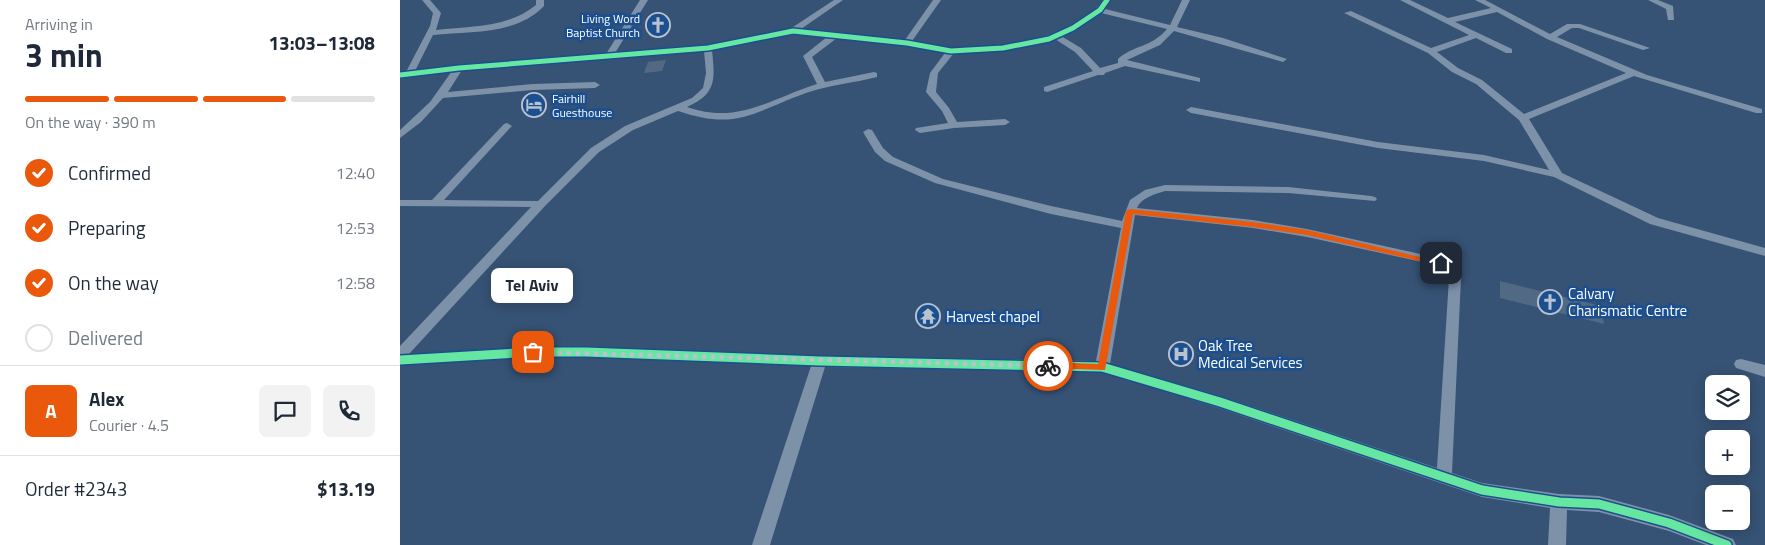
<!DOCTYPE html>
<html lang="en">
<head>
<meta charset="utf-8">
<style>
  body { margin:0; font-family:"Titillium Web",sans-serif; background:#f2f2f3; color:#1f2937; height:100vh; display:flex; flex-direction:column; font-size:19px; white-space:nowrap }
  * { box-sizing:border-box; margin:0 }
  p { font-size:16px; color:#747a83 }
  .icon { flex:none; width:28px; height:28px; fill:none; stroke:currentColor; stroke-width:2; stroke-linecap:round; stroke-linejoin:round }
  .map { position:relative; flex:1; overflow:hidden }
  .drawer { display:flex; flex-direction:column; background:#fff; width:400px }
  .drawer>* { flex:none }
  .tools { position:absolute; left:1305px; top:375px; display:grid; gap:10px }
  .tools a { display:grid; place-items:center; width:45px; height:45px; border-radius:8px; background:#fff; box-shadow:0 2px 12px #0003; font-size:25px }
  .pin { position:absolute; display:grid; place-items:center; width:42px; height:42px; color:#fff; margin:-21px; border-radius:10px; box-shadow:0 2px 8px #0006 }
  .courier { position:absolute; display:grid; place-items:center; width:50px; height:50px; margin:-25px; border:4px solid #ea580c; border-radius:50%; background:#fff; color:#222; box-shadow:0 1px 6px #0007 }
  .bubble { position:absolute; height:35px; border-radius:8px; background:#fff; box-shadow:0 2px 12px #0003; font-size:16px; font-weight:700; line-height:35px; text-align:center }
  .overview em { font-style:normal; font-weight:700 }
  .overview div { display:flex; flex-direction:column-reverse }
  .overview { display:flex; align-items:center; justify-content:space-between; height:85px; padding:0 25px }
  h1 { font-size:32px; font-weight:700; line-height:38px }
  .bar { display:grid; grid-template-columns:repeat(4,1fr); gap:8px 5px; align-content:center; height:60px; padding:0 25px }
  .bar i { height:6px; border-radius:4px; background:#e0e1e3 }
  .bar .active { background:#ea580c }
  .bar p { grid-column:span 4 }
  .line { display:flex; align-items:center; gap:12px; padding:0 25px; border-top:1px solid #e0e1e3 }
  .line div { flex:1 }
  .round { display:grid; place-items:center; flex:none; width:52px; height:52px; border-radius:8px; background:#f2f2f3 }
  ol { padding:0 25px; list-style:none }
  li { display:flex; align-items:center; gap:15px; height:55px }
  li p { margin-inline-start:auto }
  li .icon { padding:5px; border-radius:50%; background:#ea580c; color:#fff; stroke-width:4 }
  li:last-child { color:#747a83 }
  li i { width:28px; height:28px; border:2px solid #e0e1e3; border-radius:50% }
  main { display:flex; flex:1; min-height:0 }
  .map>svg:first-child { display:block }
  .building { fill:#526984 }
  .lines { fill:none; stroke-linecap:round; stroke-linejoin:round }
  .minor { fill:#7d92a8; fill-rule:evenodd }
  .cycleway-far1-casing { stroke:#1b4f8f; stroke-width:8 }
  .cycleway-casing { stroke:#1b4f8f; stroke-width:12 }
  .cycleway-far1 { stroke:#66e7a1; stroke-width:5 }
  .cycleway { stroke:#66e7a1; stroke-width:9 }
  .route { fill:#ea580c }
  .done { stroke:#b9c2ce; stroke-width:5; stroke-dasharray:0 9 }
  .labels { text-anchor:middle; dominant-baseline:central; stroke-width:5; stroke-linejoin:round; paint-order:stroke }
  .far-poi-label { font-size:12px; fill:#fff; stroke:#1b4f8f; text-anchor:end }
  .poi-label { font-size:15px; fill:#fff; stroke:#1b4f8f; text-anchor:start }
</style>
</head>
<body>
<main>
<section class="drawer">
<div class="overview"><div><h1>3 min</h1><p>Arriving in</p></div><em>13:03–13:08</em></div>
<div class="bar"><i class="active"></i><i class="active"></i><i class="active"></i><i></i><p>On the way · 390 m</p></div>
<ol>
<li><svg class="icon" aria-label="check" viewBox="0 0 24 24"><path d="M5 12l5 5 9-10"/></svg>Confirmed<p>12:40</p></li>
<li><svg class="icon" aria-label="check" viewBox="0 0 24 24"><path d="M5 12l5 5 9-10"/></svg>Preparing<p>12:53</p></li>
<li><svg class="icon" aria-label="check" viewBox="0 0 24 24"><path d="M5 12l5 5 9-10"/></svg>On the way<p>12:58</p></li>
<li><i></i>Delivered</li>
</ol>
<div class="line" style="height:90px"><b class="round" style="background:#ea580c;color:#fff">A</b><div><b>Alex</b><p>Courier · 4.5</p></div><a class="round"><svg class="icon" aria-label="chat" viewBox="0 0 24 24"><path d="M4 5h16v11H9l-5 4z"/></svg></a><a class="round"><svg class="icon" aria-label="phone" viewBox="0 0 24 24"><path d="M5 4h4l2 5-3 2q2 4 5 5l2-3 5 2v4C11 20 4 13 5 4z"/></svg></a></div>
<div class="line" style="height:65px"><div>Order #2343</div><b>$13.19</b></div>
</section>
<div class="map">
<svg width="1365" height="545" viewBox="0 0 1365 545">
  <rect width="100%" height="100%" fill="#365274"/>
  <g class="building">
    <path d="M 266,60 L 262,71 L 244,73 L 248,62 Z"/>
    <path d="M 1100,281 L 1201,306 L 1204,324 L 1100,298 Z"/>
  </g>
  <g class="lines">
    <g class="minor">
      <path d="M 22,0 L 30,0 L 41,13 L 36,30 C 71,26 108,28 136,5 L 136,0 L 144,0 L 144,6 C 117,35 69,31 33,35 L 15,71 L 206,54 L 240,0 L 248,0 L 215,53 L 308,45 L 390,29 L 434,0 L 443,0 L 401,29 L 437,32 L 505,40 L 533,0 L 541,0 L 512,41 C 525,44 538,47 550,48 C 594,52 677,37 703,0 L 711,0 L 705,9 L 770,25 L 782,0 L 790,0 L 777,27 L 823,38 L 887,59 L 883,62 L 774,31 L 760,45 L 727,60 L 800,78 L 800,82 L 725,66 L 705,73 L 704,75 L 698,75 L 647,92 L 644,91 L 644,87 L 693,71 L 675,52 L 655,39 L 603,51 L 554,53 L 538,73 L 536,92 L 549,108 L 557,122 L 605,119 L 610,122 L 605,125 L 554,128 L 520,133 L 515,130 L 516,128 L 548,123 L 542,111 L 526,92 L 530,73 L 545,53 L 507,46 L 437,38 L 412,57 L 425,82 L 474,72 L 477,73 L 477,77 C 454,83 429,85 406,93 C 353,112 337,131 278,111 L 233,130 L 199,152 L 145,206 L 9,354 L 133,347 L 186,347 L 420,356 L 696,361 L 721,228 L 651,214 L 535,183 L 485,161 L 475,152 L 463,132 L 468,129 L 472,130 L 483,148 L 493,157 L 543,179 L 651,206 L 722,221 L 730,200 L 745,190 L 765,185 L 888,187 L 971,196 L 975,197 L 977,199 L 975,201 L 888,193 L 765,191 C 755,194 741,198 737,208 L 853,220 L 907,229 L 1034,257 L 1052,264 L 1061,278 L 1052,473 L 1082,483 L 1159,494 L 1199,496 L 1269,515 L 1333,539 L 1336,545 L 1306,545 L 1269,531 L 1199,512 L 1167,510 L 1166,545 L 1148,545 L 1150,508 L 1082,497 L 819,408 L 702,372 L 425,367 L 370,545 L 352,545 L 411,366 L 186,357 L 133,357 L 0,365 L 0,346 L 131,207 L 0,206 L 0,200 L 32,200 L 104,124 L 107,123 L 112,126 L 110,128 L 44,200 L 138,201 L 191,148 L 225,126 L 292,98 L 303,88 L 306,73 L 304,51 L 62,70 L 48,92 L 133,84 L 195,82 L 200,85 L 195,88 L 133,90 L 43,98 L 21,122 L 0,138 L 0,130 L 30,102 L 52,71 L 0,78 L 0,72 L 6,72 L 30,26 L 33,13 ZM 701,13 L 767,29 C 751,48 733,45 718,59 L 718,63 L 700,68 L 681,48 L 661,36 L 676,30 ZM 393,33 L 427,37 L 403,56 L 417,84 C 369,99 339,125 287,107 C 317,94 315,79 312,50 ZM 735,215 L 853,228 L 907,237 L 1027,263 L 1044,270 L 1049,278 L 1037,468 L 820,396 L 710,364 Z"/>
      <path d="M 1000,0 L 1010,0 L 1048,18 L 1091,8 L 1075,0 L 1085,0 L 1150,34 L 1167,24 L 1180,24 L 1250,48 L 1243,50 L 1179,28 L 1172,28 L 1157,37 L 1247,75 L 1362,109 L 1362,113 L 1356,113 L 1234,76 L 1129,119 L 1162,173 L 1258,218 L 1365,248 L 1365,256 L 1250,224 L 1154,177 L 1084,161 L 978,148 L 791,113 L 786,110 L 791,107 L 978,142 L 1084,155 L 1149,170 L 1119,120 L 1076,84 L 1052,72 L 1028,53 L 944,13 L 951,11 L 1031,48 L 1069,35 ZM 1097,12 L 1147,39 L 1226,73 L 1124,114 L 1082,80 L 1058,68 L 1037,52 L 1076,38 L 1106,53 L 1112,53 L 1112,49 L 1055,22 Z"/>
      <path d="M 1248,0 L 1258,0 L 1273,6 L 1274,20 L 1268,20 L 1266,9 Z"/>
      <path d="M 1341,359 L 1365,365 L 1365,377 L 1336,368 L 1334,364 L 1336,360 Z"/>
    </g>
    <defs>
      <path id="cycleway-far1" d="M 0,75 L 59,68 L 308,48 L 393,31 L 507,43 L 551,51 L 603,48 L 649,39 L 673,28 L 700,10 L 707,0"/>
      <path id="cycleway" d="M 0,360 L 133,352 L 186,352 L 420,361 L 702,367 L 820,402 L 1082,490 L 1159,502 L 1199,504 L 1269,523 L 1327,545"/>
    </defs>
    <use href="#cycleway-far1" class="cycleway-far1-casing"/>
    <use href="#cycleway" class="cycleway-casing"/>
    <use href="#cycleway-far1" class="cycleway-far1"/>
    <use href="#cycleway" class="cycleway"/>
  </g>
  <path class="route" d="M 730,209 L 853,222 L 907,230 L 1045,263 L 1041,266 L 907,235 L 853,227 L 733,214 L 705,370 L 644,368 L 644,363 L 648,362 L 698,364 L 726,211 Z"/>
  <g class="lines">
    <path class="done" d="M 133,352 L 648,366"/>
  </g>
  <defs>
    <symbol id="church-ring" viewBox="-11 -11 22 22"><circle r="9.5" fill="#1b4f8f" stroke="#b9c2ce" stroke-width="1.5"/><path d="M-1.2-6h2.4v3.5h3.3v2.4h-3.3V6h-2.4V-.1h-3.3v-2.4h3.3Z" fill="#b9c2ce"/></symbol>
    <symbol id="hotel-ring" viewBox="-11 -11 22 22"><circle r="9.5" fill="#1b4f8f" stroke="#b9c2ce" stroke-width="1.5"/><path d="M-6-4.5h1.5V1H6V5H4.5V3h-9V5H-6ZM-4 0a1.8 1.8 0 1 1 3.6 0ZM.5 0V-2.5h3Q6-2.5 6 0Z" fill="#b9c2ce"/></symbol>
    <symbol id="temple-ring" viewBox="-11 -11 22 22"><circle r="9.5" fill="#1b4f8f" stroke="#b9c2ce" stroke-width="1.5"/><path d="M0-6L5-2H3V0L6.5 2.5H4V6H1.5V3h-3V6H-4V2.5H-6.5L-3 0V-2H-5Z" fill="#b9c2ce"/></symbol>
    <symbol id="hospital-ring" viewBox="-11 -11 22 22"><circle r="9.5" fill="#1b4f8f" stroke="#b9c2ce" stroke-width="1.5"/><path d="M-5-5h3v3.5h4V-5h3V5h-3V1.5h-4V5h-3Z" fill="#b9c2ce"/></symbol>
  </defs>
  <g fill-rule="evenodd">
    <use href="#church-ring" x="244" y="11" width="28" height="28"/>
    <use href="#hotel-ring" x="120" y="91" width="28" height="28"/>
    <use href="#church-ring" x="1136" y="288" width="28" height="28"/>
    <use href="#temple-ring" x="514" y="302" width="28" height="28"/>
    <use href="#hospital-ring" x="767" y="340" width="28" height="28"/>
  </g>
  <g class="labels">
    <g class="far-poi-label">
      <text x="240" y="18">Living Word<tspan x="240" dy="14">Baptist Church</tspan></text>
      <text x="152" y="98" text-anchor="start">Fairhill<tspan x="152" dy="14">Guesthouse</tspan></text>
    </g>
    <g class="poi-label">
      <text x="1168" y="293">Calvary<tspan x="1168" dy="17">Charismatic Centre</tspan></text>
      <text x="546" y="316">Harvest chapel</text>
      <text x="798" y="345">Oak Tree<tspan x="798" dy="17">Medical Services</tspan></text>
    </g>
  </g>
</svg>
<div class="tools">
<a><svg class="icon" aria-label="layers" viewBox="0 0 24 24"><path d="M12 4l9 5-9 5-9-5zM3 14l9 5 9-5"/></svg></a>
<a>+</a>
<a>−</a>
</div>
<div class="pin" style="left:133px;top:352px;background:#ea580c"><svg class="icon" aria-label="bag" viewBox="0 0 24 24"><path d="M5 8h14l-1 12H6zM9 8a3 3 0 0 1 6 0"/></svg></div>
<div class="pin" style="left:1041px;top:263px;background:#1f2937"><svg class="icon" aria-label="home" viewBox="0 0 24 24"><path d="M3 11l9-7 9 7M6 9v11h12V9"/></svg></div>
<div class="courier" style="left:648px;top:366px"><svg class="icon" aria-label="bike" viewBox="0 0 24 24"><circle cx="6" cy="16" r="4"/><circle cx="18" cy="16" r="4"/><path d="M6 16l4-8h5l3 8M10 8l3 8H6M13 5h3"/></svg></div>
<div class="bubble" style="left:91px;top:268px;width:82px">Tel Aviv</div>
</div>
</main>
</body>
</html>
